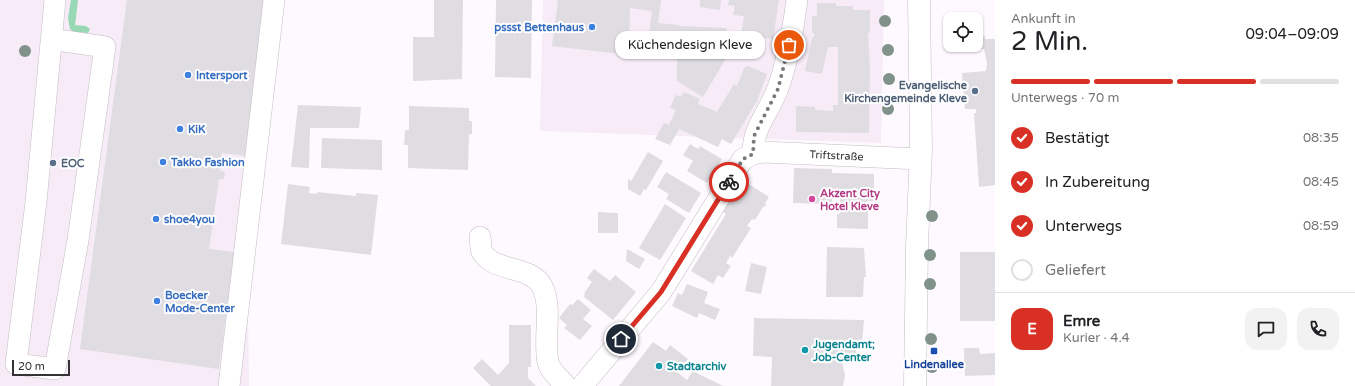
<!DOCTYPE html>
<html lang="de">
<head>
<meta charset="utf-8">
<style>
  body { margin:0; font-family:"Varela Round",sans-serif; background:#f2f2f2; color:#202124; height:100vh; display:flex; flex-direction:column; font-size:15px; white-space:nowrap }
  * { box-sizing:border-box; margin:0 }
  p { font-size:13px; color:#757577 }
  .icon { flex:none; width:22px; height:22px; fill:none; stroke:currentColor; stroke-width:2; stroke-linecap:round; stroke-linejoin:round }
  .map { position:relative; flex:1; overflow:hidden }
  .sheet { display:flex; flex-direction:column; background:#fff; width:360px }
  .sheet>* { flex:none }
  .controls { position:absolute; left:943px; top:12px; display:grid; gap:8px }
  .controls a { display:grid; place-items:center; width:40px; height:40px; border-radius:8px; background:#fff; box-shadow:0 1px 3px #0004; font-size:20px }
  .scale { position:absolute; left:12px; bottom:10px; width:58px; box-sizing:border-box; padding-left:4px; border:2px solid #353335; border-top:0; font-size:11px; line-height:14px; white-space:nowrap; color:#353335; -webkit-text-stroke:3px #fff; paint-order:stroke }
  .pin { position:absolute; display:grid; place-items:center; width:34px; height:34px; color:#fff; margin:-17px; border:2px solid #fff; border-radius:50%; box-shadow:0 1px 4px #0007 }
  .courier { position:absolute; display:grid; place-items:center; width:40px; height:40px; margin:-20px; border:3px solid #d93025; border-radius:50%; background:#fff; color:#222; box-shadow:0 1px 5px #0007 }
  .bubble { position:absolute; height:28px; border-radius:12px; background:#fff; box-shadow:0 1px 3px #0004; font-size:13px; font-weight:600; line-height:28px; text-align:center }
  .head em { font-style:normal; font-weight:600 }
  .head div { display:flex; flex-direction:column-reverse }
  .head { display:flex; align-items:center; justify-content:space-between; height:68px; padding:0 16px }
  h1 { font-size:26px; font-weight:600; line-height:30px }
  .bar { display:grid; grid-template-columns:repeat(4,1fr); gap:6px 4px; align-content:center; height:48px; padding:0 16px }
  .bar i { height:5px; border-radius:3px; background:#e0e0e0 }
  .bar .on { background:#d93025 }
  .bar p { grid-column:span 4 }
  .line { display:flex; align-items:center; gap:10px; padding:0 16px; border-top:1px solid #e0e0e0 }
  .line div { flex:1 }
  .round { display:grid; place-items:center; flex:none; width:42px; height:42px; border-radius:12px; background:#f2f2f2 }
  ol { padding:0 16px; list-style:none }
  li { display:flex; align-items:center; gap:12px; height:44px }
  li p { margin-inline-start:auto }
  li .icon { padding:4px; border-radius:50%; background:#d93025; color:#fff; stroke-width:4 }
  li:last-child { color:#757577 }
  li i { width:22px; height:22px; border:2px solid #e0e0e0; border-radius:50% }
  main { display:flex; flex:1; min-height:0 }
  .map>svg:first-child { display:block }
  .built { fill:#f6ebf7 }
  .green { fill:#98d8b4 }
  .building { fill:#dfdce2 }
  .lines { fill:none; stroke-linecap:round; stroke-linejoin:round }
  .minor-casing { stroke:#c2bdc3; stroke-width:22 }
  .major-casing { stroke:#c2bdc3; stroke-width:23 }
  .minor { stroke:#fff; stroke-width:21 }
  .major { stroke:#fff; stroke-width:22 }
  .tree { fill:#80928a }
  .done { stroke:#7b787c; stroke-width:4; stroke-dasharray:0 7.2 }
  .route { stroke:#d93025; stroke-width:5 }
  .shop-dot { fill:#3f7fe0; stroke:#fff; stroke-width:1.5 }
  .service-dot { fill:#5c6f8a; stroke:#fff; stroke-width:1.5 }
  .hotel-dot { fill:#d1479c; stroke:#fff; stroke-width:1.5 }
  .culture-dot { fill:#0f9aa8; stroke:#fff; stroke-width:1.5 }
  .transit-dot { fill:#1a4fb4; stroke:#fff; stroke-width:1.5 }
  .labels { text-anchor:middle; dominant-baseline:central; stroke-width:4; stroke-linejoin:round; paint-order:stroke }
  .shop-label { font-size:11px; font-weight:bold; fill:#366cbe; stroke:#fff; text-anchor:start }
  .service-label { font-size:11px; font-weight:bold; fill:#4e5e75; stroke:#fff; text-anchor:end }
  .street-label { font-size:11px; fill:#353335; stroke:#fff }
  .hotel-label { font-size:11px; font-weight:bold; fill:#b23c85; stroke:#fff; text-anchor:start }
  .culture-label { font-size:11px; font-weight:bold; fill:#0d838f; stroke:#fff; text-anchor:start }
  .transit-label { font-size:11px; font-weight:bold; fill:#164399; stroke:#fff }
</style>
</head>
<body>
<main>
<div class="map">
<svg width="995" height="386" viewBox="0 0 995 386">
  <rect width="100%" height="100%" fill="#fef9ff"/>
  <g class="built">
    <path d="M 0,0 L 284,0 L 248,310 L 249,386 L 0,386 Z"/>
    <path d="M 543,0 L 884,0 L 881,143 L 540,131 Z"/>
  </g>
  <path class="green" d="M 71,0 L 78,0 L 75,25 L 86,26 L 90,29 L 88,33 L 74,32 L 70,29 L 68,18 Z"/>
  <g class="building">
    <path d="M 127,0 L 268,0 L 247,156 L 222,153 L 220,171 L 225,172 L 224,179 L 219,179 L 209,249 L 234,252 L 219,369 L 80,349 Z"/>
    <path d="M 434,0 L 463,0 L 462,79 L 413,81 L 413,37 L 434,37 Z"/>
    <path d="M 496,0 L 532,0 L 531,78 L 495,77 Z"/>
    <path d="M 555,0 L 661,0 L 658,23 L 679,25 L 679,26 L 727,28 L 726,36 L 741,38 L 740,46 L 734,45 L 703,97 L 677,81 L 677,43 L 648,42 L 652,11 L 630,8 L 629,55 L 552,46 L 558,1 Z"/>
    <path d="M 700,0 L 721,0 L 720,10 L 700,7 Z"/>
    <path d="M 729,0 L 779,0 L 773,39 L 741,35 L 744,16 L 733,15 L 735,6 L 728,5 Z"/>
    <path d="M 817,3 L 836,3 L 836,6 L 853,6 L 853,10 L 870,10 L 870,32 L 868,34 L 870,67 L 869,133 L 796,132 L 796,106 L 815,107 L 815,110 L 833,111 L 833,105 L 838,105 L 838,47 L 828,47 L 822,74 L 805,71 L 812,38 L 815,35 L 812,32 L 812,16 L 817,16 Z"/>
    <path d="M 985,36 L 985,39 L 995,39 L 995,185 L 979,187 L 974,113 L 976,113 L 976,109 L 965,109 L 962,73 L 986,71 L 987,63 L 984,49 L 974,49 L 973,45 L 976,45 L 976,37 Z"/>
    <path d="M 748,66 L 767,74 L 757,101 L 731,144 L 722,139 L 718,147 L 679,129 L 670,145 L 655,139 L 664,123 L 669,125 L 676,110 L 670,108 L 676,95 L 681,97 L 684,92 L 700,99 L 698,104 L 717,112 L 734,84 L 737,86 L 744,68 Z"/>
    <path d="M 298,105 L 361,107 L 359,128 L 310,128 L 309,168 L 291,167 Z"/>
    <path d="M 409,106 L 469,108 L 469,121 L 472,121 L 472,134 L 469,134 L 468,170 L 408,168 L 408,145 L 404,145 L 405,130 L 409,130 Z"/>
    <path d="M 322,138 L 382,140 L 382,170 L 321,168 Z"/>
    <path d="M 690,144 L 698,149 L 700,146 L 722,159 L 707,183 L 687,171 L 693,161 L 683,155 Z"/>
    <path d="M 648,152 L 663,161 L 646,190 L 644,189 L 640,196 L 628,189 L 628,179 L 631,181 Z"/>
    <path d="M 794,168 L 832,169 L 832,173 L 874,174 L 874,201 L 868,201 L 868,229 L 837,228 L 837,214 L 840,214 L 840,197 L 832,197 L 832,204 L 793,203 Z"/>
    <path d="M 666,172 L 701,193 L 689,213 L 666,199 L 669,194 L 657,187 Z"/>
    <path d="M 742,180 L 769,197 L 765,203 L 766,206 L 763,207 L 755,220 L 752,219 L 747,226 L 751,228 L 732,258 L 730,256 L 726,263 L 731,266 L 723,278 L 718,275 L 713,284 L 691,271 L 726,214 L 723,212 Z"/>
    <path d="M 288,184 L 310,187 L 309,193 L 317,194 L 317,192 L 356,196 L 356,193 L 378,195 L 371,255 L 281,244 Z"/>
    <path d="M 665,204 L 686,218 L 660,260 L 639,248 Z"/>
    <path d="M 598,212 L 618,213 L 618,233 L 598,233 Z"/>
    <path d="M 827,247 L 864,248 L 866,277 L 864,277 L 863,297 L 826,297 Z"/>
    <path d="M 627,249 L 645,259 L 639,269 L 626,261 Z"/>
    <rect x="960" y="252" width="35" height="69"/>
    <path d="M 751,263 L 767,267 L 761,294 L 745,291 Z"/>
    <path d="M 594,269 L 610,281 L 615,275 L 636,292 L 613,320 L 584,297 L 585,292 L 592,282 L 587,278 Z"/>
    <path d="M 687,284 L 708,292 L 704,303 L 720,309 L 715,320 L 699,313 L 697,318 L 672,306 L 678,293 L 682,295 Z"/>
    <path d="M 578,299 L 591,310 L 583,319 L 592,326 L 580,340 L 564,328 L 567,325 L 559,318 L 570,304 L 572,305 Z"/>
    <path d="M 754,318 L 864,320 L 862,343 L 856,343 L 856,359 L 841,358 L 845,375 L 843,386 L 771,386 L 772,357 L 753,356 Z"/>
    <path d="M 509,325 L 531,325 L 531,367 L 528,367 L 528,378 L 536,386 L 491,386 L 473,368 L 482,359 L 498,375 L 509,363 Z"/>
    <path d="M 653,342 L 666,351 L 670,345 L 688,359 L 677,372 L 687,380 L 693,371 L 723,386 L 619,386 Z"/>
    <path d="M 964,348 L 979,348 L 980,354 L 995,353 L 995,375 L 965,376 Z"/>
  </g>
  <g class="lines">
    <defs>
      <g id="minor">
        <path d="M 51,39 L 105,47 L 78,240 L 55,369 L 16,364 L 36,202 L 55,0"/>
        <path d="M 753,154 C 752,128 770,111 778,88 C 788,60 793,30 797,0"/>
        <path d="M 480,237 C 481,241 480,248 482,252 C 495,273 530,265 542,286 C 553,308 543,338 548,362 C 550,371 560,379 566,386"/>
        <path d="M 229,386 L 274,0"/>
        <path id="s1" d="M 582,386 L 661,292 L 743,159 L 753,154 L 763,152 L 920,159"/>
      </g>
      <path id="major" d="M 915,386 L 917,246 L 921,150 L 919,0"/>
    </defs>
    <use href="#minor" class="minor-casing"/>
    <use href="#major" class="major-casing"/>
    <use href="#minor" class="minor"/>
    <use href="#major" class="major"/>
  </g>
  <g class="tree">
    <circle cx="885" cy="21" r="6"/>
    <circle cx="888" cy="50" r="6"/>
    <circle cx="25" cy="51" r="6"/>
    <circle cx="889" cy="79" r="6"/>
    <circle cx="888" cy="109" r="6"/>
    <circle cx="932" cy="216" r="6"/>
    <circle cx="930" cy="255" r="6"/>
    <circle cx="930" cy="284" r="6"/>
    <circle cx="931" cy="339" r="6"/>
    <circle cx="932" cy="367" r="6"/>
  </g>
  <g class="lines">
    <path class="done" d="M 729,182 L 743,159 L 753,154 L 754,136 L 778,89 L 789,45"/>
    <path class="route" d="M 621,339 L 661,292 L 729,182"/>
  </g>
  <g class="shop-dot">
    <circle cx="592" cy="27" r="4"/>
    <circle cx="188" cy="75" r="4"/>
    <circle cx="180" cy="129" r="4"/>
    <circle cx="163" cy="162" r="4"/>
    <circle cx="156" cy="219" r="4"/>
    <circle cx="157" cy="301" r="4"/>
  </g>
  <g class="service-dot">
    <circle cx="975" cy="91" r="4"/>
    <circle cx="53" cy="163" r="4"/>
  </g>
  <circle class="hotel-dot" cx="812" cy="199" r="4"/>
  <g class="culture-dot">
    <circle cx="805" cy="350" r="4"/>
    <circle cx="659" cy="366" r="4"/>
  </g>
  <rect class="transit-dot" x="930" y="347" width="8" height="8" rx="2"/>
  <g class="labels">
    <g class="shop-label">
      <text x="584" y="27" text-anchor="end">pssst Bettenhaus</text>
      <text x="196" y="75">Intersport</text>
      <text x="188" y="129">KiK</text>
      <text x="171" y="162">Takko Fashion</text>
      <text x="164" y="219">shoe4you</text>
      <text x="165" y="295">Boecker<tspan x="165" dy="13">Mode-Center</tspan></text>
    </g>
    <g class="service-label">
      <text x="967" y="85">Evangelische<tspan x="967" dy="13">Kirchengemeinde Kleve</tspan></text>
      <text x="61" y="163" text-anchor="start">EOC</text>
    </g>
    <g class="street-label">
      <text stroke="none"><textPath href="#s1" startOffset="374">Triftstraße</textPath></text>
    </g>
    <g class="hotel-label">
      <text x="820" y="193">Akzent City<tspan x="820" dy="13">Hotel Kleve</tspan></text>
    </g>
    <g class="culture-label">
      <text x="813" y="344">Jugendamt;<tspan x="813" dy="13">Job-Center</tspan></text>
      <text x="667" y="366">Stadtarchiv</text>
    </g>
    <g class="transit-label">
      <text x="934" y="364">Lindenallee</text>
    </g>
  </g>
</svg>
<div class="controls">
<a><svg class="icon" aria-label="locate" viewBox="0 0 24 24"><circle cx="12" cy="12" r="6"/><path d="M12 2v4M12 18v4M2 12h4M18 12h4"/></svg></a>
</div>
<div class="scale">20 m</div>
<div class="pin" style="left:789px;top:45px;background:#ea580c"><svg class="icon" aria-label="bag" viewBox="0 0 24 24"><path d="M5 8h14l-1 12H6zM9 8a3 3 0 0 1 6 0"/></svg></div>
<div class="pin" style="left:621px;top:339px;background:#1f2937"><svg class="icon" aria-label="home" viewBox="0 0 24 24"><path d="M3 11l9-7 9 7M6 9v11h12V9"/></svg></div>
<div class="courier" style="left:729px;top:182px"><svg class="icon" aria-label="bike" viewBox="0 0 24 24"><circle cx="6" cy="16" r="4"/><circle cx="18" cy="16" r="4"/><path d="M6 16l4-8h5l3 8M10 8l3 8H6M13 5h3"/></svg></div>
<div class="bubble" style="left:615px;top:31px;width:150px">Küchendesign Kleve</div>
</div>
<section class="sheet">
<div class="head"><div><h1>2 Min.</h1><p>Ankunft in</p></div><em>09:04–09:09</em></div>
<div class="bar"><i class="on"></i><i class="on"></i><i class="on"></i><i></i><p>Unterwegs · 70 m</p></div>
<ol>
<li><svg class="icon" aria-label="check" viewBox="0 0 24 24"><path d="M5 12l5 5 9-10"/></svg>Bestätigt<p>08:35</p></li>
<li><svg class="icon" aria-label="check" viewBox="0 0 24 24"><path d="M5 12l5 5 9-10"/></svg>In Zubereitung<p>08:45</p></li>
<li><svg class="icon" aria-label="check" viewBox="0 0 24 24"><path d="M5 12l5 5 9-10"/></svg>Unterwegs<p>08:59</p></li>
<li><i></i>Geliefert</li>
</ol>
<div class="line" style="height:72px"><b class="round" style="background:#d93025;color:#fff">E</b><div><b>Emre</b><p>Kurier · 4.4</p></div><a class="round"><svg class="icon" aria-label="chat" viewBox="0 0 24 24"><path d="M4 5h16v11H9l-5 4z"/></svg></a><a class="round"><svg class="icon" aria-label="phone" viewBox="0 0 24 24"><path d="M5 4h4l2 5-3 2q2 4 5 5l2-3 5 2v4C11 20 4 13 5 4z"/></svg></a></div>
</section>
</main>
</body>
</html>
